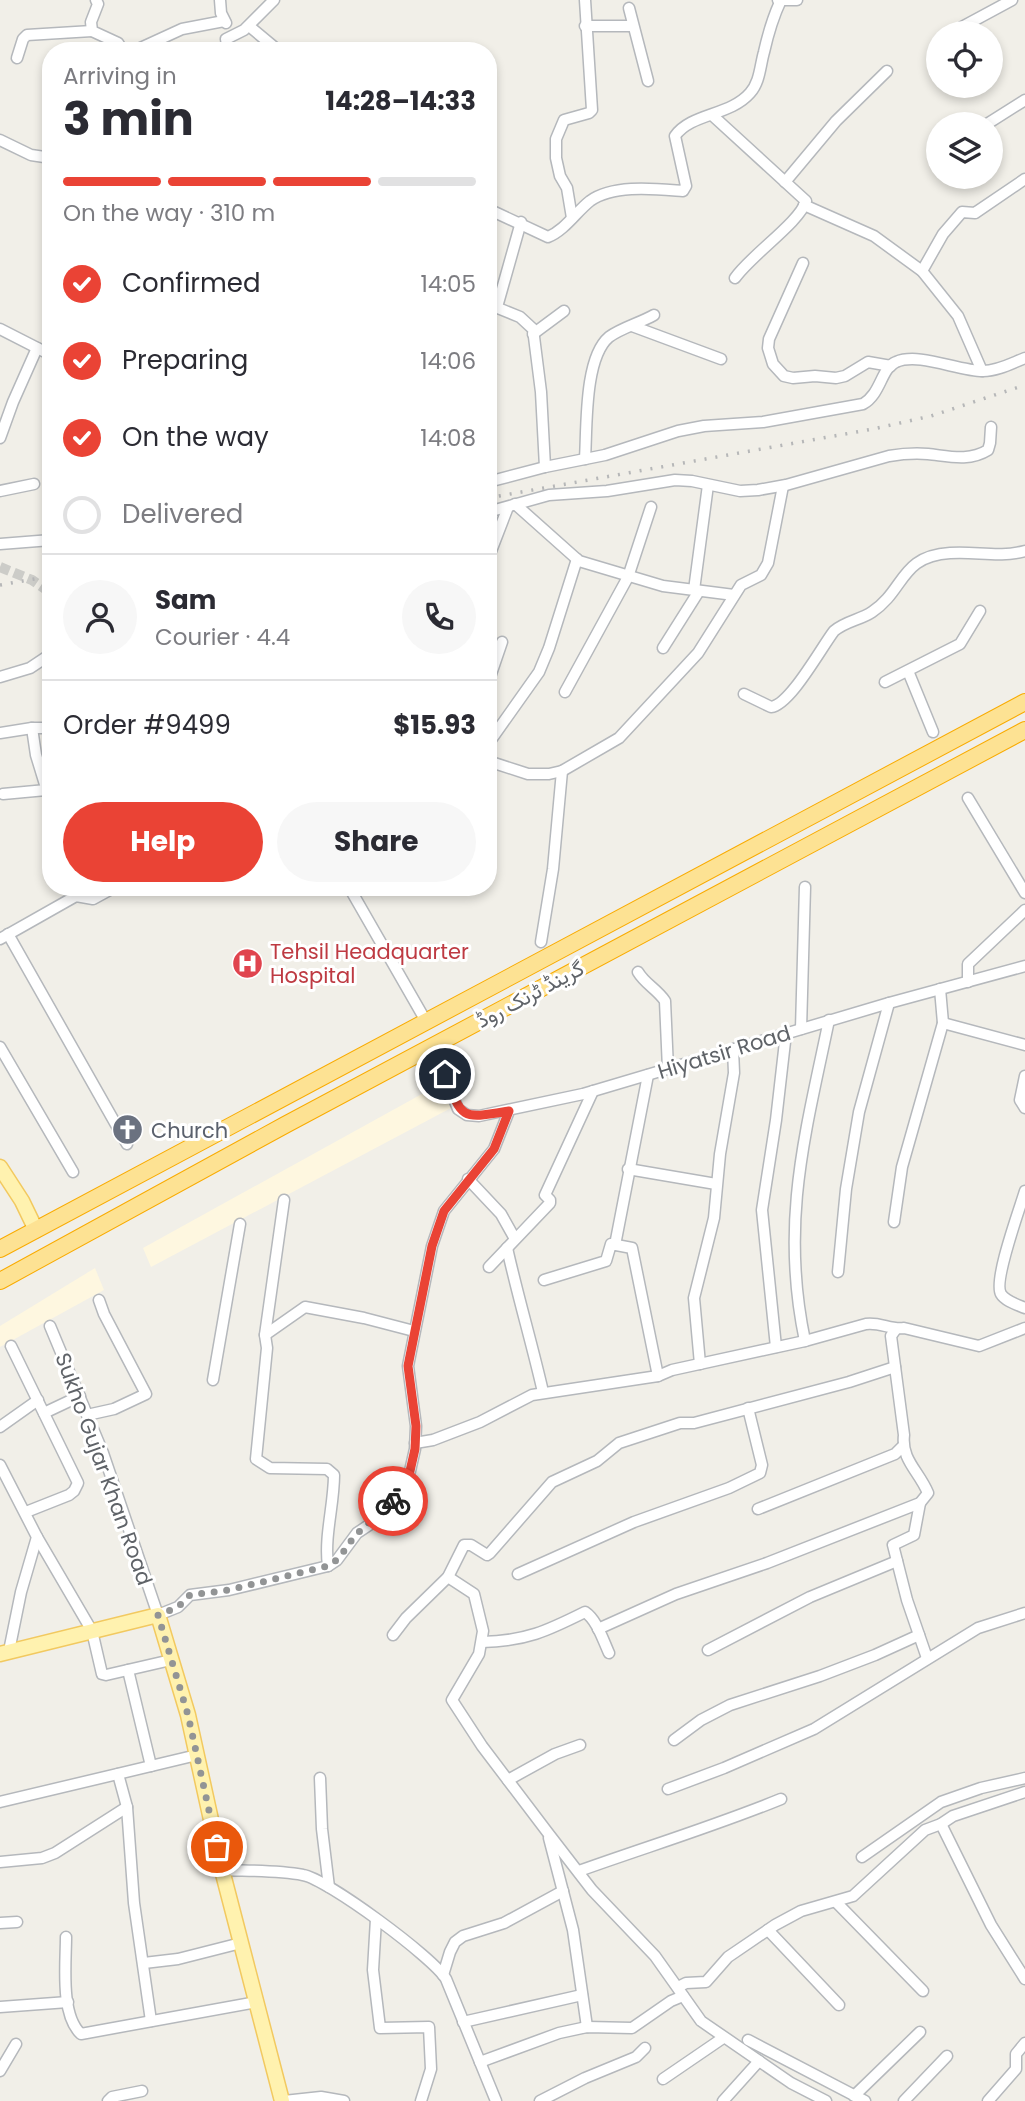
<!DOCTYPE html>
<html lang="en">
<head>
<meta charset="utf-8">
<style>
  body { margin:0; font-family:Poppins,Vazirmatn,sans-serif; background:#f7f7f7; color:#2b2b33; height:100vh; display:flex; flex-direction:column; font-size:26px; white-space:nowrap }
  * { box-sizing:border-box; margin:0 }
  p { font-size:23px; color:#7c7c81 }
  .icon { flex:none; width:38px; height:38px; fill:none; stroke:currentColor; stroke-width:2; stroke-linecap:round; stroke-linejoin:round }
  .map { position:relative; flex:1; overflow:hidden }
  .sheet { position:absolute; left:42px; top:42px; width:455px; height:854px; display:flex; flex-direction:column; background:#fff; border-radius:28px; box-shadow:0 4px 10px #0003 }
  .sheet>* { flex:none }
  .controls { position:absolute; left:926px; top:21px; display:grid; gap:14px }
  .controls a { display:grid; place-items:center; width:77px; height:77px; border-radius:50%; background:#fff; box-shadow:0 4px 10px #0003; font-size:35px }
  .pin { position:absolute; display:grid; place-items:center; width:60px; height:60px; color:#fff; margin:-30px; border:4px solid #fff; border-radius:50%; box-shadow:0 2px 7px #0007 }
  .courier { position:absolute; display:grid; place-items:center; width:70px; height:70px; margin:-35px; border:5px solid #ea4335; border-radius:50%; background:#fff; color:#222; box-shadow:0 2px 9px #0007 }
  .head em { font-style:normal; font-weight:700 }
  .head div { display:flex; flex-direction:column-reverse }
  .head { display:flex; align-items:center; justify-content:space-between; height:119px; padding:0 21px }
  h1 { font-size:46px; font-weight:700; line-height:52px }
  .bar { display:grid; grid-template-columns:repeat(4,1fr); gap:10px 7px; align-content:center; height:84px; padding:0 21px }
  .bar i { height:9px; border-radius:5px; background:#e1e1e2 }
  .bar .selected { background:#ea4335 }
  .bar p { grid-column:span 4 }
  .line { display:flex; align-items:center; gap:18px; padding:0 21px; border-top:2px solid #e1e1e2 }
  .line div { flex:1 }
  .round { display:grid; place-items:center; flex:none; width:74px; height:74px; border-radius:37px; background:#f7f7f7 }
  ol { padding:0 21px; list-style:none }
  li { display:flex; align-items:center; gap:21px; height:77px }
  li p { margin-inline-start:auto }
  li .icon { padding:7px; border-radius:50%; background:#ea4335; color:#fff; stroke-width:4 }
  li:last-child { color:#7c7c81 }
  li i { width:38px; height:38px; border:4px solid #e1e1e2; border-radius:50% }
  .button { display:flex; gap:14px; margin-top:auto; padding:14px 21px }
  .button a { flex:1; height:80px; border-radius:42px; background:#ea4335; color:#fff; font-size:28px; font-weight:700; line-height:80px; text-align:center }
  .button a+a { background:#f7f7f7; color:#2b2b33 }
  .map>svg:first-child { display:block }
  .commercial { fill:#fef7e0 }
  .lines { fill:none; stroke-linecap:round; stroke-linejoin:round }
  .minor-tunnel { stroke:#ccccc8; stroke-width:10; stroke-dasharray:10 5; stroke-linecap:butt }
  .minor-casing { stroke:#b5b8bc; stroke-width:13 }
  .major-casing { stroke:#f2c960; stroke-width:17 }
  .highway-casing { stroke:#f9ab00; stroke-width:18 }
  .minor { stroke:#fff; stroke-width:10 }
  .major { stroke:#fff2af; stroke-width:14 }
  .highway { stroke:#fde293; stroke-width:16 }
  .rail { stroke:#b6b7b8; stroke-width:3.5; stroke-dasharray:2 9; stroke-linecap:butt }
  .done { stroke:#929495; stroke-width:7; stroke-dasharray:0 12.6 }
  .route { stroke:#ea4335; stroke-width:9 }
  .labels { text-anchor:middle; dominant-baseline:central; stroke-width:6; stroke-linejoin:round; paint-order:stroke }
  .health-label { font-size:21px; fill:#be3a42; stroke:#fff; text-anchor:start }
  .street-label { font-size:21px; fill:#5f6368; stroke:#fff }
  .worship-label { font-size:21px; fill:#5b616d; stroke:#fff; text-anchor:start }
</style>
</head>
<body>
<div class="map">
<svg width="1025" height="2101" viewBox="0 0 1025 2101">
  <rect width="100%" height="100%" fill="#f1efe8"/>
  <g class="commercial">
    <path d="M 440,1084 L 451,1108 L 151,1267 L 143,1248 Z"/>
    <path d="M 95,1268 L 104,1290 L 0,1347 L 0,1326 Z"/>
  </g>
  <g class="lines">
    <path class="minor-tunnel" d="M 0,567 L 32,580 L 51,593"/>
    <defs>
      <g id="minor">
        <path d="M 96,0 L 98,4 L 91,22 L 92,31 L 118,43 L 123,51"/>
        <path d="M 220,0 L 221,13 L 226,23"/>
        <path d="M 778,0 L 797,0"/>
        <path d="M 629,8 L 648,81"/>
        <path d="M 249,26 L 279,51"/>
        <path d="M 585,26 L 632,26"/>
        <path d="M 962,27 L 1012,0"/>
        <path d="M 134,51 L 182,29 L 224,21"/>
        <path d="M 228,51 L 226,39 L 244,30 L 274,0"/>
        <path d="M 455,51 L 457,50"/>
        <path d="M 17,58 L 23,39 L 27,35 L 92,31"/>
        <path d="M 712,115 L 806,201 C 800,222 751,255 735,278"/>
        <path d="M 987,124 L 1025,100"/>
        <path d="M 0,140 L 31,155 L 51,158"/>
        <path d="M 785,182 L 836,121 L 887,71"/>
        <path d="M 804,205 L 874,236 L 922,271 L 958,316 L 982,371"/>
        <path d="M 488,209 L 548,237 C 565,230 576,212 590,201 C 614,184 656,189 683,191 L 686,186 L 675,136 C 691,113 730,116 750,93 C 760,82 760,66 764,52 C 768,34 773,17 781,0"/>
        <path d="M 572,218 L 567,188 L 560,176 L 556,158 L 556,139 L 564,120 L 589,113 L 592,110 L 585,0"/>
        <path d="M 803,263 L 769,339 L 768,348 L 773,364 L 784,376 L 793,378 L 815,376 L 836,378 L 845,376 L 868,362 L 891,366"/>
        <path d="M 922,271 L 943,234 L 962,212 L 975,213 L 1025,179"/>
        <path d="M 488,304 L 520,317 L 533,329 L 541,392 L 545,467"/>
        <path d="M 497,307 L 521,222"/>
        <path d="M 632,326 L 721,359"/>
        <path d="M 0,329 L 51,355"/>
        <path d="M 533,334 L 564,311"/>
        <path d="M 0,438 L 13,402 L 37,348"/>
        <path d="M 585,459 C 587,428 584,358 609,337 C 621,328 640,323 654,315"/>
        <path d="M 488,482 L 545,467 L 605,455 L 678,431 L 704,426 L 763,422 L 863,404 C 881,394 881,368 896,362 C 919,352 958,371 983,371 C 998,371 1012,363 1025,358"/>
        <path d="M 0,491 L 34,484"/>
        <path d="M 515,504 L 579,561 L 663,586 L 734,595"/>
        <path d="M 488,512 L 549,495 L 607,491 L 675,480 L 692,481 L 740,491 L 758,490 L 786,485 L 889,456 C 901,454 915,453 928,454 C 948,456 969,462 988,450 L 990,443 L 991,427"/>
        <path d="M 0,544 L 51,540"/>
        <path d="M 488,559 L 508,507"/>
        <path d="M 694,590 L 708,485"/>
        <path d="M 663,648 L 699,591"/>
        <path d="M 908,671 L 933,732"/>
        <path d="M 0,677 L 30,668 L 51,654"/>
        <path d="M 885,682 L 960,644 L 980,611"/>
        <path d="M 488,683 L 502,642"/>
        <path d="M 565,692 L 628,577 L 651,507"/>
        <path d="M 744,694 L 771,707 C 790,705 821,648 834,631 C 846,621 860,620 872,612 C 905,590 900,556 950,553 C 976,551 999,558 1025,551"/>
        <path d="M 32,728 L 36,755 L 51,804"/>
        <path d="M 0,733 L 32,728 L 51,728"/>
        <path d="M 488,744 L 539,672 L 549,648 L 577,559"/>
        <path d="M 488,761 L 528,774 L 549,774 L 562,771 L 619,738 L 698,653 L 741,585 L 761,575 L 768,563 L 783,486"/>
        <path d="M 3,794 L 46,790"/>
        <path d="M 968,798 L 1025,893"/>
        <path d="M 349,887 L 427,1023"/>
        <path d="M 8,934 L 127,1144"/>
        <path d="M 0,939 L 76,896 L 93,899 L 115,887"/>
        <path d="M 541,942 L 553,869 L 562,771"/>
        <path d="M 638,972 C 645,984 657,989 665,1001 L 668,1069"/>
        <path d="M 968,982 L 968,964 L 1025,910"/>
        <path d="M 943,1023 L 1025,1045"/>
        <path d="M 801,1029 L 805,887"/>
        <path d="M 433,1046 L 458,1109 L 467,1115 L 479,1116 L 583,1094 L 889,1003 L 1025,966"/>
        <path d="M 0,1047 L 73,1172"/>
        <path d="M 1025,1076 L 1020,1100 L 1025,1108"/>
        <path d="M 628,1169 L 716,1184"/>
        <path d="M 468,1179 L 501,1214 L 515,1239"/>
        <path d="M 1025,1191 C 1020,1208 993,1281 1001,1294 C 1005,1301 1018,1305 1025,1308"/>
        <path d="M 284,1200 L 265,1335 L 267,1348 L 256,1459 L 270,1468 L 327,1469 L 334,1475 C 334,1505 324,1536 328,1566"/>
        <path d="M 894,1222 L 902,1167 L 943,1023 L 940,989"/>
        <path d="M 615,1245 L 648,1075"/>
        <path d="M 507,1248 C 518,1297 532,1344 543,1392"/>
        <path d="M 489,1267 L 550,1203 L 550,1200 L 545,1195 L 593,1091"/>
        <path d="M 838,1272 L 846,1189 L 859,1112 L 889,1003"/>
        <path d="M 544,1280 L 606,1261 L 611,1244 L 632,1248 L 658,1376"/>
        <path d="M 50,1326 L 103,1453 L 158,1615 L 178,1607 L 190,1595 L 229,1590 L 328,1566 L 337,1560 L 357,1533 L 369,1525 L 393,1500 L 401,1491 L 410,1471 L 415,1449 L 416,1426 L 408,1366 L 432,1246 L 444,1211 L 494,1149 L 509,1111"/>
        <path d="M 265,1335 L 305,1307 L 364,1318 L 414,1331"/>
        <path d="M 805,1341 C 780,1223 805,1135 829,1020"/>
        <path d="M 11,1346 L 78,1483 L 74,1491 L 69,1495 L 26,1512"/>
        <path d="M 776,1347 L 762,1210 L 776,1120 L 786,1033"/>
        <path d="M 700,1364 L 694,1298 L 714,1218 L 720,1154 L 734,1073 L 733,1049"/>
        <path d="M 213,1380 L 240,1224"/>
        <path d="M 44,1413 L 80,1396"/>
        <path d="M 87,1415 L 114,1409 L 146,1394 L 104,1314 L 99,1300"/>
        <path d="M 0,1427 L 38,1400"/>
        <path d="M 415,1443 L 433,1440 L 480,1422 L 532,1395 L 658,1376 L 672,1370 L 805,1341 L 866,1324 C 880,1322 891,1330 904,1328 L 979,1346 L 1025,1328"/>
        <path d="M 0,1465 L 37,1537 L 21,1592 L 9,1651"/>
        <path d="M 920,1503 L 914,1535 L 893,1545 L 907,1600 L 927,1658"/>
        <path d="M 758,1509 L 895,1454 L 902,1447"/>
        <path d="M 37,1537 L 92,1631 L 102,1674 L 106,1675 L 171,1660"/>
        <path d="M 518,1574 L 634,1522 L 729,1488 L 760,1473 L 762,1465 L 748,1408"/>
        <path d="M 448,1577 L 474,1594 L 483,1631 L 479,1654 L 452,1700 L 482,1746 L 548,1833 L 592,1890 L 655,1956 L 701,2021 L 791,2083 L 826,2101"/>
        <path d="M 598,1629 L 676,1594 L 767,1563 L 920,1503 L 928,1493 C 919,1471 901,1460 904,1435 L 891,1336 L 896,1329"/>
        <path d="M 393,1635 L 406,1618 L 448,1577 L 464,1545 L 471,1545 L 487,1555 L 490,1553 L 552,1482 L 597,1461 L 619,1443 L 680,1423 L 694,1423 L 849,1382 L 895,1367"/>
        <path d="M 482,1642 C 526,1641 547,1631 585,1612 C 597,1620 603,1640 609,1653"/>
        <path d="M 708,1650 L 810,1597 L 897,1561"/>
        <path d="M 128,1670 L 151,1766"/>
        <path d="M 674,1740 L 701,1720 L 730,1705 L 820,1676 L 875,1655 L 919,1635"/>
        <path d="M 118,1774 L 127,1807 L 134,1903 L 151,2021"/>
        <path d="M 320,1778 L 322,1829 L 329,1887"/>
        <path d="M 508,1780 L 555,1754 L 580,1745"/>
        <path d="M 668,1789 L 724,1768 L 814,1729 L 978,1628 L 1025,1613"/>
        <path d="M 0,1802 L 197,1755"/>
        <path d="M 941,1824 L 991,1925 L 1025,1979"/>
        <path d="M 549,1838 L 573,1930 L 587,2027"/>
        <path d="M 862,1857 L 941,1802 L 981,1788 L 1025,1778"/>
        <path d="M 0,1862 L 42,1858 L 55,1853 L 127,1807"/>
        <path d="M 222,1870 C 248,1871 277,1870 303,1875 C 327,1879 434,1958 446,1979 L 496,2101"/>
        <path d="M 579,1871 C 646,1847 715,1826 781,1799"/>
        <path d="M 836,1902 L 923,1991"/>
        <path d="M 376,1919 L 373,1970 L 380,2028 L 429,2027 L 431,2069 L 421,2101"/>
        <path d="M 0,1923 L 17,1922"/>
        <path d="M 768,1930 L 839,2005"/>
        <path d="M 66,1937 C 66,1963 60,2015 81,2034 L 257,2002"/>
        <path d="M 144,1963 L 178,1959 L 241,1943"/>
        <path d="M 443,1975 L 450,1952 L 455,1942 L 463,1936 L 504,1923 L 563,1891"/>
        <path d="M 678,1987 L 686,1983 L 706,1982 L 728,1957 L 775,1925 L 801,1911 L 853,1896 L 925,1830 L 941,1824 L 953,1816 L 1025,1792"/>
        <path d="M 0,2007 L 68,2002"/>
        <path d="M 463,2022 L 582,1995"/>
        <path d="M 748,2040 L 865,2101"/>
        <path d="M 480,2062 L 559,2033 L 587,2027 L 632,2028 L 671,2001 L 683,1996"/>
        <path d="M 0,2071 L 16,2044"/>
        <path d="M 663,2079 L 723,2038"/>
        <path d="M 854,2096 L 920,2032"/>
        <path d="M 108,2101 L 112,2097 L 142,2091"/>
        <path d="M 284,2101 L 321,2097 L 344,2101"/>
        <path d="M 540,2101 L 585,2078 L 636,2057 L 645,2048"/>
        <path d="M 723,2101 L 759,2061"/>
        <path d="M 904,2101 L 947,2056"/>
        <path d="M 988,2101 L 1016,2069 L 1016,2054 L 1025,2043"/>
      </g>
      <g id="major">
        <path d="M 0,1167 L 22,1201 L 36,1230"/>
        <path d="M 0,1654 L 158,1615 L 188,1715 L 222,1870 L 282,2101"/>
      </g>
      <g id="highway">
        <path d="M 0,1249 L 1025,702"/>
        <path d="M 0,1281 L 285,1125 L 1025,730"/>
      </g>
    </defs>
    <use href="#minor" class="minor-casing"/>
    <use href="#major" class="major-casing"/>
    <use href="#highway" class="highway-casing"/>
    <use href="#minor" class="minor"/>
    <use href="#major" class="major"/>
    <use href="#highway" class="highway"/>
    <g class="rail">
      <path d="M 488,498 L 873,429 L 931,416 L 1025,385"/>
      <path d="M 0,585 L 51,576"/>
    </g>
  </g>
  <g class="lines">
    <path class="done" d="M 217,1847 L 188,1715 L 158,1615 L 178,1607 L 190,1595 L 229,1590 L 328,1566 C 343,1558 347,1543 359,1532 C 370,1521 382,1512 393,1501"/>
    <path class="route" d="M 393,1501 L 401,1491 L 410,1471 L 415,1449 L 416,1426 L 408,1366 L 432,1246 L 444,1211 L 494,1149 L 509,1111 C 461,1119 462,1120 445,1074"/>
  </g>
  <defs>
    <symbol id="hospital-disc" viewBox="-11 -11 22 22"><circle r="9.5" fill="#e0444e" stroke="#fff"/><path d="M-5-5h3v3.5h4V-5h3V5h-3V1.5h-4V5h-3Z" fill="#fff"/></symbol>
    <symbol id="church-disc" viewBox="-11 -11 22 22"><circle r="9.5" fill="#6b7280" stroke="#fff"/><path d="M-1.2-6h2.4v3.5h3.3v2.4h-3.3V6h-2.4V-.1h-3.3v-2.4h3.3Z" fill="#fff"/></symbol>
  </defs>
  <g fill-rule="evenodd">
    <use href="#hospital-disc" x="230" y="946" width="35" height="35"/>
    <use href="#church-disc" x="110" y="1112" width="35" height="35"/>
  </g>
  <g class="labels">
    <g class="health-label">
      <text x="270" y="951">Tehsil Headquarter<tspan x="270" dy="24">Hospital</tspan></text>
    </g>
    <g class="street-label">
      <text transform="translate(530 994) rotate(-28)">گرینڈ ٹرنک روڈ</text>
      <text transform="translate(724 1052) rotate(-17)">Hiyatsir Road</text>
      <text transform="translate(104 1469) rotate(70)">Sukho Gujar Khan Road</text>
    </g>
    <g class="worship-label">
      <text x="151" y="1130">Church</text>
    </g>
  </g>
</svg>
<div class="controls">
<a><svg class="icon" aria-label="locate" viewBox="0 0 24 24"><circle cx="12" cy="12" r="6"/><path d="M12 2v4M12 18v4M2 12h4M18 12h4"/></svg></a>
<a><svg class="icon" aria-label="layers" viewBox="0 0 24 24"><path d="M12 4l9 5-9 5-9-5zM3 14l9 5 9-5"/></svg></a>
</div>
<div class="pin" style="left:217px;top:1847px;background:#ea580c"><svg class="icon" aria-label="bag" viewBox="0 0 24 24"><path d="M5 8h14l-1 12H6zM9 8a3 3 0 0 1 6 0"/></svg></div>
<div class="pin" style="left:445px;top:1074px;background:#1f2937"><svg class="icon" aria-label="home" viewBox="0 0 24 24"><path d="M3 11l9-7 9 7M6 9v11h12V9"/></svg></div>
<div class="courier" style="left:393px;top:1501px"><svg class="icon" aria-label="bike" viewBox="0 0 24 24"><circle cx="6" cy="16" r="4"/><circle cx="18" cy="16" r="4"/><path d="M6 16l4-8h5l3 8M10 8l3 8H6M13 5h3"/></svg></div>
<section class="sheet">
<div class="head"><div><h1>3 min</h1><p>Arriving in</p></div><em>14:28–14:33</em></div>
<div class="bar"><i class="selected"></i><i class="selected"></i><i class="selected"></i><i></i><p>On the way · 310 m</p></div>
<ol>
<li><svg class="icon" aria-label="check" viewBox="0 0 24 24"><path d="M5 12l5 5 9-10"/></svg>Confirmed<p>14:05</p></li>
<li><svg class="icon" aria-label="check" viewBox="0 0 24 24"><path d="M5 12l5 5 9-10"/></svg>Preparing<p>14:06</p></li>
<li><svg class="icon" aria-label="check" viewBox="0 0 24 24"><path d="M5 12l5 5 9-10"/></svg>On the way<p>14:08</p></li>
<li><i></i>Delivered</li>
</ol>
<div class="line" style="height:126px"><a class="round"><svg class="icon" aria-label="person" viewBox="0 0 24 24"><circle cx="12" cy="8" r="4"/><path d="M4 21q1-7 8-7t8 7"/></svg></a><div><b>Sam</b><p>Courier · 4.4</p></div><a class="round"><svg class="icon" aria-label="phone" viewBox="0 0 24 24"><path d="M5 4h4l2 5-3 2q2 4 5 5l2-3 5 2v4C11 20 4 13 5 4z"/></svg></a></div>
<div class="line" style="height:91px"><div>Order #9499</div><b>$15.93</b></div>
<div class="button"><a>Help</a><a>Share</a></div>
</section>
</div>
</body>
</html>
